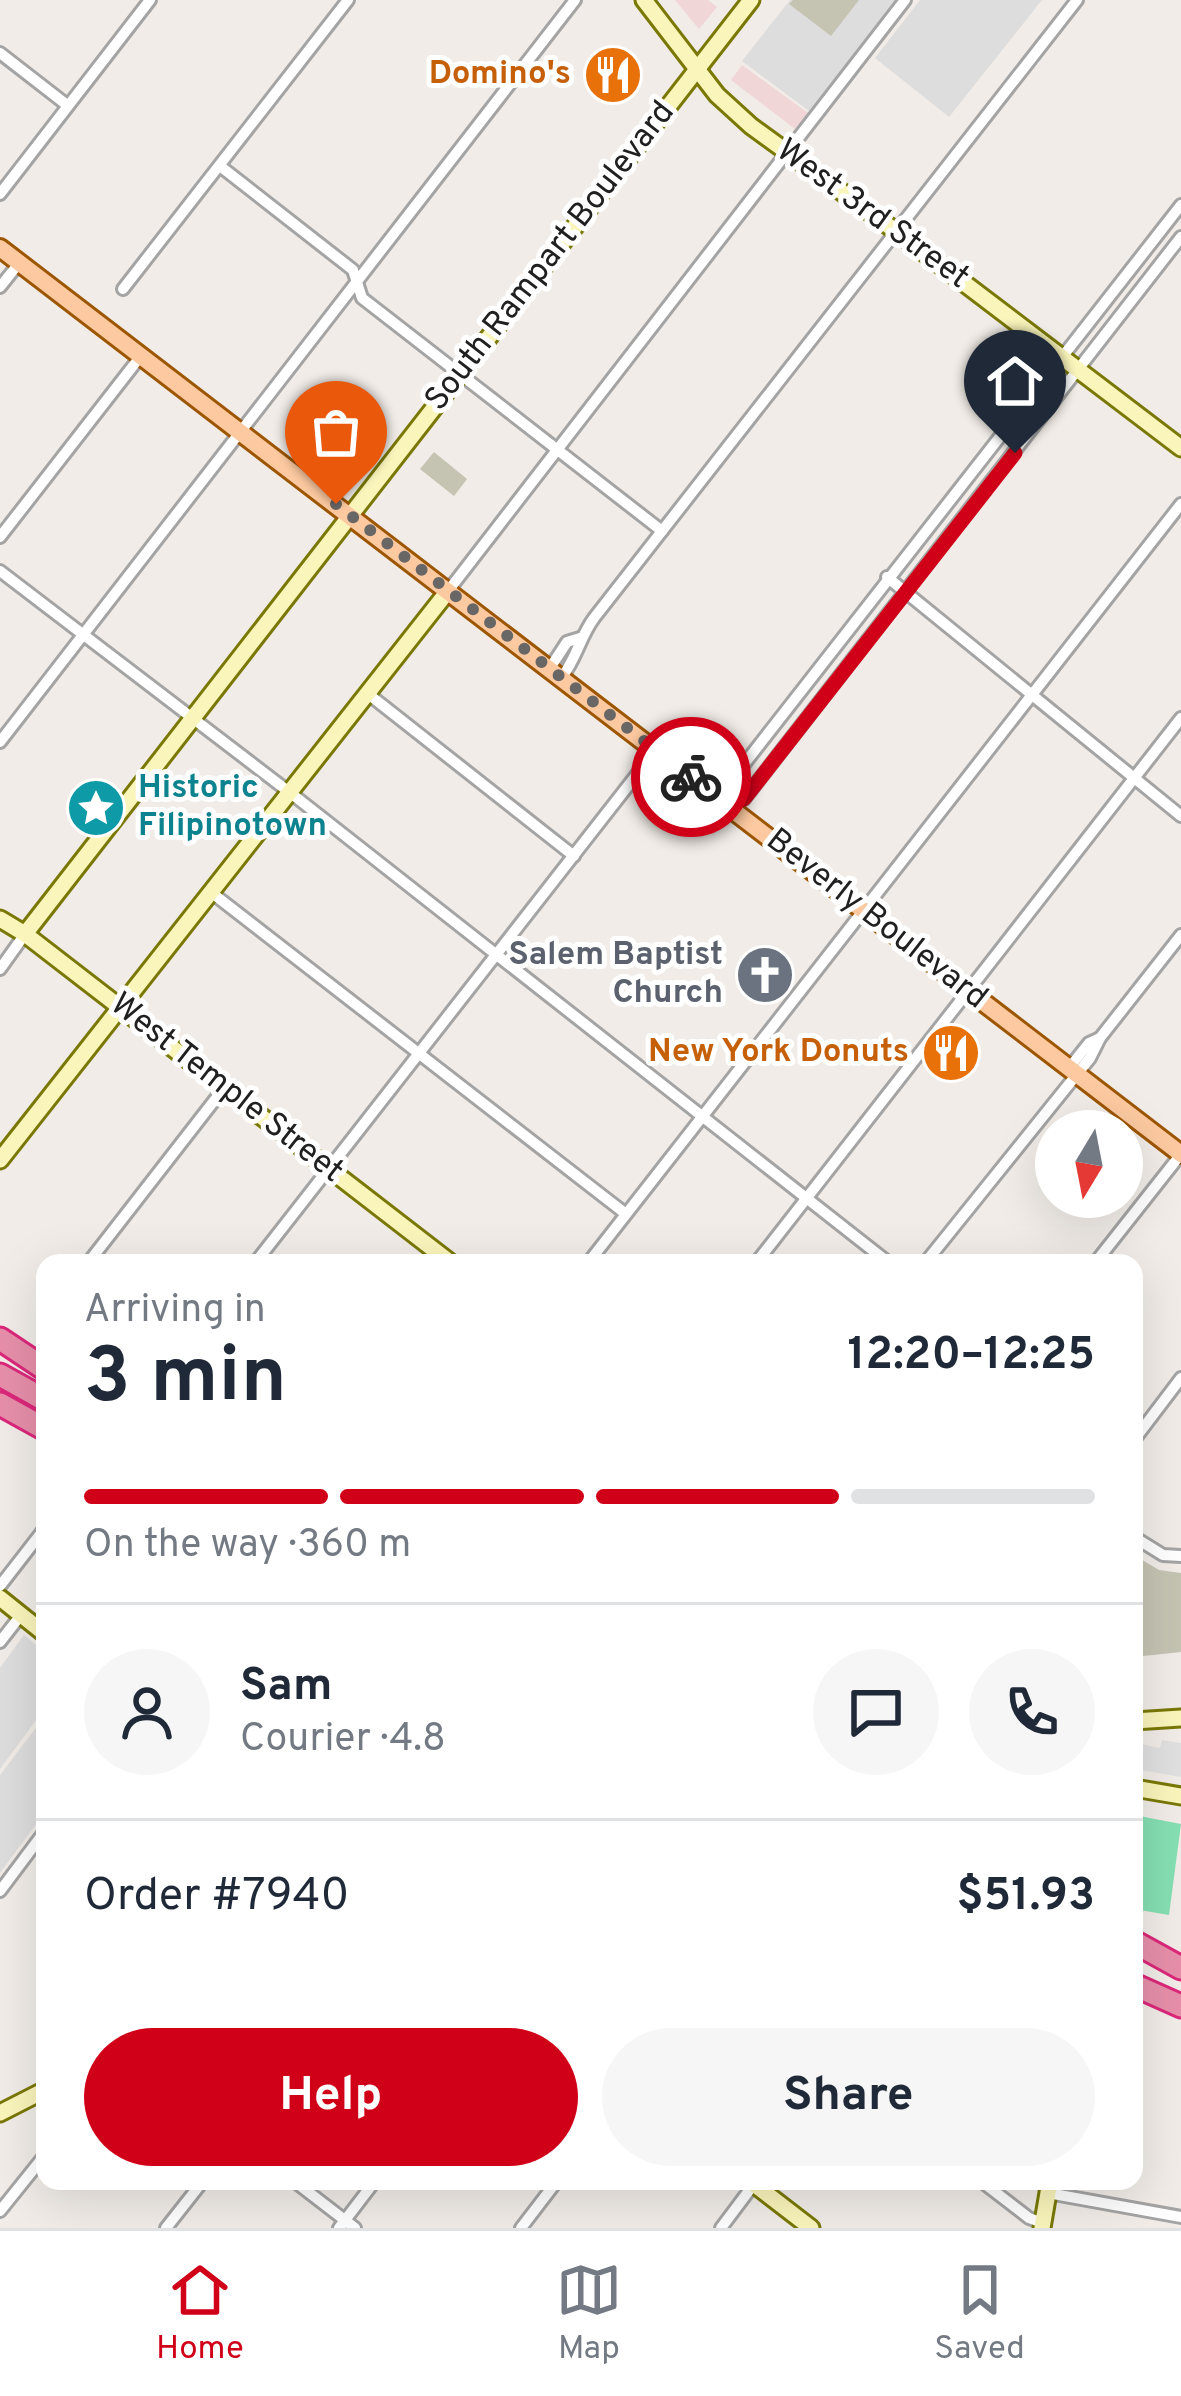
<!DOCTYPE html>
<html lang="en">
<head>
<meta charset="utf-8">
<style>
  body { margin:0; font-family:Overpass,sans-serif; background:#f6f6f7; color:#1f2937; height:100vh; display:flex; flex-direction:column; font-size:45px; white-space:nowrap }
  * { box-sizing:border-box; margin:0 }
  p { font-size:39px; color:#747a83 }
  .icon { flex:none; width:66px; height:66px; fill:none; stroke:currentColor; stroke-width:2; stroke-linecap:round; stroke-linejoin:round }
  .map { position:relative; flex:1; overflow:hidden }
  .sheet { position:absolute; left:36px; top:1254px; width:1107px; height:936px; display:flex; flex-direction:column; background:#fff; border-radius:24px; box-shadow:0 12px 48px #0002 }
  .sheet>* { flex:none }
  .needle { width:78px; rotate:190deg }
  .controls { position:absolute; left:1035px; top:1110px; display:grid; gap:24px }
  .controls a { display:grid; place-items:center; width:108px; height:108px; border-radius:50%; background:#fff; box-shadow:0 12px 48px #0002; font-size:60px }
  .pin { position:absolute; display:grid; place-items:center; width:102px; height:102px; color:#fff; margin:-123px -51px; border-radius:50% 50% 50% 0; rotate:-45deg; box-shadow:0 0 12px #0007 }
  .pin .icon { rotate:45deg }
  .courier { position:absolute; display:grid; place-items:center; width:120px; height:120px; margin:-60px; border:9px solid #d00019; border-radius:50%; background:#fff; color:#222; box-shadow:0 3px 15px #0007 }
  .overview em { font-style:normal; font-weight:700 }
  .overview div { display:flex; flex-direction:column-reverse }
  .overview { display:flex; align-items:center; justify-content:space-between; height:204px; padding:0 48px }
  h1 { font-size:78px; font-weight:700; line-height:90px }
  .bar { display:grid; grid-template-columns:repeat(4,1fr); gap:18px 12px; align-content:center; height:144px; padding:0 48px }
  .bar i { height:15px; border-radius:9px; background:#e0e1e3 }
  .bar .current { background:#d00019 }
  .bar p { grid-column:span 4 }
  .line { display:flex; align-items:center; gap:30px; padding:0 48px; border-top:3px solid #e0e1e3 }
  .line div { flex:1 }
  .round { display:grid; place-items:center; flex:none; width:126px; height:126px; border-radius:63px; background:#f6f6f7 }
  .primary-button { display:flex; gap:24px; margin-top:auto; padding:24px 48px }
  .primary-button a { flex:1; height:138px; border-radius:72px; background:#d00019; color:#fff; font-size:48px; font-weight:700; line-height:138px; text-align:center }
  .primary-button a+a { background:#f6f6f7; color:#1f2937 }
  .menu { display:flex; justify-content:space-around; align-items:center; height:168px; border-top:3px solid #e0e1e3; background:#fff; font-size:33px; color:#747a83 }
  .menu a { display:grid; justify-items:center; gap:6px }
  .menu .current { color:#d00019 }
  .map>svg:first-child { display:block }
  .residential { fill:#dedddd }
  .commercial { fill:#f1d6d8 }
  .construction { fill:#c5c3b2 }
  .pitch { fill:#85dfb2 }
  .parking { fill:#e0e0e0 }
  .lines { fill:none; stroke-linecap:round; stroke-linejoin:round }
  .street-casing { stroke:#a4a4a4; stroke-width:16 }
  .secondary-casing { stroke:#797805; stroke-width:21 }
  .primary-casing { stroke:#9c5600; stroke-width:22 }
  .highway-casing { stroke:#db277a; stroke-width:27 }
  .street { stroke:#fff; stroke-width:10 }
  .secondary { stroke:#faf5bb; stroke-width:15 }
  .primary { stroke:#fcc9a0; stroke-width:16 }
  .highway { stroke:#e78faa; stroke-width:21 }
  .done { stroke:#696766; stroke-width:12; stroke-dasharray:0 21.6 }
  .route { stroke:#d00019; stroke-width:15 }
  .labels { text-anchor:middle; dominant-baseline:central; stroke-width:10; stroke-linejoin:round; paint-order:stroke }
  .food-label { font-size:33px; font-weight:bold; fill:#c56008; stroke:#fff; text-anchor:end }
  .street-label { font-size:33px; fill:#202020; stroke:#fff }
  .culture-label { font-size:33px; font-weight:bold; fill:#0d838f; stroke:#fff; text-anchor:start }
  .worship-label { font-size:33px; font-weight:bold; fill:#5b616d; stroke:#fff; text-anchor:end }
</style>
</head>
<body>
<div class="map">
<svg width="1181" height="2228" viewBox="0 0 1181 2228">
  <rect width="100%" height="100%" fill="#f1ece7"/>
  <g class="residential">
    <path d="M 790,0 L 896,0 L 809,111 L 742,61 Z"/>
    <path d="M 920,0 L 1042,0 L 949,117 L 875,58 Z"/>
    <path d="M 24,1635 L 45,1652 L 45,1708 L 0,1769 L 0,1668 Z"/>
    <path d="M 45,1716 L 45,1812 L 0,1873 L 0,1775 Z"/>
  </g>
  <g class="commercial">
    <path d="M 675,0 L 708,0 L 717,7 L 699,29 Z"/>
    <path d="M 742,65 L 808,113 L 795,129 L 731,80 Z"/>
  </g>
  <g class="construction">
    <path d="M 793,0 L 859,0 L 831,36 L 789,4 Z"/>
    <path d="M 434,452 L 467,479 L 454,496 L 420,469 Z"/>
    <path d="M 1134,1555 L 1159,1570 L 1181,1573 L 1181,1652 L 1134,1657 Z"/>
  </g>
  <path class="pitch" d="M 1134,1815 L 1181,1824 L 1169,1915 L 1134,1909 Z"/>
  <path class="parking" d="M 1162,1740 L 1181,1743 L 1181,1777 L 1136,1769 L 1140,1744 L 1160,1748 Z"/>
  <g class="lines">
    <defs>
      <g id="street">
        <path d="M 0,53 L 67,105"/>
        <path d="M 220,166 L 353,270 L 362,298 L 662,531"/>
        <path d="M 0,194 L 150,0"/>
        <path d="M 1181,205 L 745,763 L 728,786 L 726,804 L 744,799 L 1181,237"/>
        <path d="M 0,287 L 20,262"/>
        <path d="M 123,289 L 348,0"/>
        <path d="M 0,537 L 140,357"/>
        <path d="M 0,571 L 297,798 L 889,1263"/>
        <path d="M 887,577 L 1181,816"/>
        <path d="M 448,591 L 905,0"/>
        <path d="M 550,668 L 567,642 L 580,638"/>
        <path d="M 562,677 C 577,657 580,637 594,618 L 1077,0"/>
        <path d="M 367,693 L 574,856"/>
        <path d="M 0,742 L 575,0"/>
        <path d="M 212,893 L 626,1214"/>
        <path d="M 0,969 L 25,934"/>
        <path d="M 1069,1068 L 1089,1043 L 1100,1038"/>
        <path d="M 88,1263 L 224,1088"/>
        <path d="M 255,1263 L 656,750"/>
        <path d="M 588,1263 L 1181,504"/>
        <path d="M 756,1263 L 1181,718"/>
        <path d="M 925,1263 L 1090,1058 L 1100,1038 L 1181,935"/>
        <path d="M 1095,1263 L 1181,1154"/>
        <path d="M 45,1320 L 45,1335"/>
        <path d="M 1134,1440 L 1181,1378"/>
        <path d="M 1134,1537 L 1163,1555 L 1181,1556"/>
        <path d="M 0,1586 L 45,1528"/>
        <path d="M 0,1642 L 21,1615"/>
        <path d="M 0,1891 L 45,1831"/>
        <path d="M 294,2181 L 355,2228"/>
        <path d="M 981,2181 L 1029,2218 L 1043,2223"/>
        <path d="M 1048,2193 L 1181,2217"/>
        <path d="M 0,2211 L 45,2155"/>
        <path d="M 166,2228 L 203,2181"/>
        <path d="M 339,2228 L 375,2181"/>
        <path d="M 521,2228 L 557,2181"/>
        <path d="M 721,2228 L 754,2184"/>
      </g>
      <g id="secondary">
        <path d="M 644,0 L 717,95 L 751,126 L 897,232 L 1181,448"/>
        <path d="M 0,919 L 25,934 L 451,1263"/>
        <path d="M 25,934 L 751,0"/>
        <path d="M 0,1160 L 448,591"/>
        <path d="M 0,1598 L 45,1634"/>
        <path d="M 1134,1721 L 1181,1718"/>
        <path d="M 1134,1788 L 1181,1796"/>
        <path d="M 0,2113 L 45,2090"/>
        <path d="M 750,2181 L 811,2228"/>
        <path d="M 1042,2228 L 1050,2181"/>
      </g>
      <path id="primary" d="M 0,248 L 1181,1154"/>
      <g id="highway">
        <path d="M 0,1339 L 45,1369"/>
        <path d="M 0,1375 L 45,1400"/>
        <path d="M 0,1404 L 45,1429"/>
        <path d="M 1134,1942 L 1181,1968"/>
        <path d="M 1134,1985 L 1181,2006"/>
      </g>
    </defs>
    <use href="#street" class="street-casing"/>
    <use href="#secondary" class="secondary-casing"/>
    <use href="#primary" class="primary-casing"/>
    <use href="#highway" class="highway-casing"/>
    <use href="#street" class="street"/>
    <use href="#secondary" class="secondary"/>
    <use href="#primary" class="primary"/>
    <use href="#highway" class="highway"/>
  </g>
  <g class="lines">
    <path class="done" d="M 336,504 L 691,777"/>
    <path class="route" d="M 691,777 L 726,804 L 744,799 L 1015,453"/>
  </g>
  <defs>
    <symbol id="restaurant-disc" viewBox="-11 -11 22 22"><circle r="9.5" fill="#e8710a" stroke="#fff"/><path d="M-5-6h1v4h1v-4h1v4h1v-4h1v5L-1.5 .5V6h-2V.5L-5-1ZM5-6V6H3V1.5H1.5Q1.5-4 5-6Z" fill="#fff"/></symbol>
    <symbol id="sight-disc" viewBox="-11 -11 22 22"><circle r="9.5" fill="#0f9aa8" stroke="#fff"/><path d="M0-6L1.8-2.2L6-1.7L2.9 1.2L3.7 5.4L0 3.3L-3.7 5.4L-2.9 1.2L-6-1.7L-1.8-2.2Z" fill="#fff"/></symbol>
    <symbol id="church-disc" viewBox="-11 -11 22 22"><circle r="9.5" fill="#6b7280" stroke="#fff"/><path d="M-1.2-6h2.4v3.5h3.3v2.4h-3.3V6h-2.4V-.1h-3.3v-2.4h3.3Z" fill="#fff"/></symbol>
  </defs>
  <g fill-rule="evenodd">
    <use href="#restaurant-disc" x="580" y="42" width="66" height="66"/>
    <use href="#sight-disc" x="63" y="775" width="66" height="66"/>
    <use href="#church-disc" x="732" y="942" width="66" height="66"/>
    <use href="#restaurant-disc" x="918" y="1020" width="66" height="66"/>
  </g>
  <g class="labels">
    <g class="food-label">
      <text x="571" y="75">Domino's</text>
      <text x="909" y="1053">New York Donuts</text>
    </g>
    <g class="street-label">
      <text transform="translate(872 215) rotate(36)">West 3rd Street</text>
      <text transform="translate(551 257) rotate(-52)">South Rampart Boulevard</text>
      <text transform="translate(876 920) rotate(38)">Beverly Boulevard</text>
      <text transform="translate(226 1089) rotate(38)">West Temple Street</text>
    </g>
    <g class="culture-label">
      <text x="138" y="789">Historic<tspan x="138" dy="38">Filipinotown</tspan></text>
    </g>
    <g class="worship-label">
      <text x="723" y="956">Salem Baptist<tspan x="723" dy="38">Church</tspan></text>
    </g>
  </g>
</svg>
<div class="controls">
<a><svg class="needle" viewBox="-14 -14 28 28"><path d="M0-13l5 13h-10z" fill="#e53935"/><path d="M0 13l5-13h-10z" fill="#747a83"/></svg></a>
</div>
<div class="pin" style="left:336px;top:504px;background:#ea580c"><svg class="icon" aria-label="bag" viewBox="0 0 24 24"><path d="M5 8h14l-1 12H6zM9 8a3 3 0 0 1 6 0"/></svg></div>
<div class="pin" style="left:1015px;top:453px;background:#1f2937"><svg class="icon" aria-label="home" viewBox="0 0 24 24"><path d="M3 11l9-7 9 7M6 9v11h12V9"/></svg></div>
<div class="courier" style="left:691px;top:777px"><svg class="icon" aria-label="bike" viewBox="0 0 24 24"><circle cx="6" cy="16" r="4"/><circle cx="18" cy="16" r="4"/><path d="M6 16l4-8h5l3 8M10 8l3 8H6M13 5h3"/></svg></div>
<section class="sheet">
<div class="overview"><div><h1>3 min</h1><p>Arriving in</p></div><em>12:20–12:25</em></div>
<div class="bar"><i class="current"></i><i class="current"></i><i class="current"></i><i></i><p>On the way · 360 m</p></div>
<div class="line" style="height:216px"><a class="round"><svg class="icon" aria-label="person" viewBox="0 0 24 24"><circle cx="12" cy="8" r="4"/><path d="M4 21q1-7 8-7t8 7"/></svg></a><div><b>Sam</b><p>Courier · 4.8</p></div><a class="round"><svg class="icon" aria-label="chat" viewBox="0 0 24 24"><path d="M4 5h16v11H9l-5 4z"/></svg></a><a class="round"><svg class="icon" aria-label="phone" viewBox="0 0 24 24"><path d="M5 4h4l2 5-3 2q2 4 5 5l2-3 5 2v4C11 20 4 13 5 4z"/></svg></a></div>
<div class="line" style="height:156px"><div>Order #7940</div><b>$51.93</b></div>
<div class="primary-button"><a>Help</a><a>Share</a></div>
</section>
</div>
<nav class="menu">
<a class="current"><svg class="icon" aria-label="home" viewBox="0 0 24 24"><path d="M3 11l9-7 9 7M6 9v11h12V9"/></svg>Home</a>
<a><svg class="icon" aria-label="map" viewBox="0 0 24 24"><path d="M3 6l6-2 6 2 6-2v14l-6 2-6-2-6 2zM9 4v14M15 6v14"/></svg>Map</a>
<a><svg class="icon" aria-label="saved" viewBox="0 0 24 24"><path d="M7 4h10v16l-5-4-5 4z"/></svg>Saved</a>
</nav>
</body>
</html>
